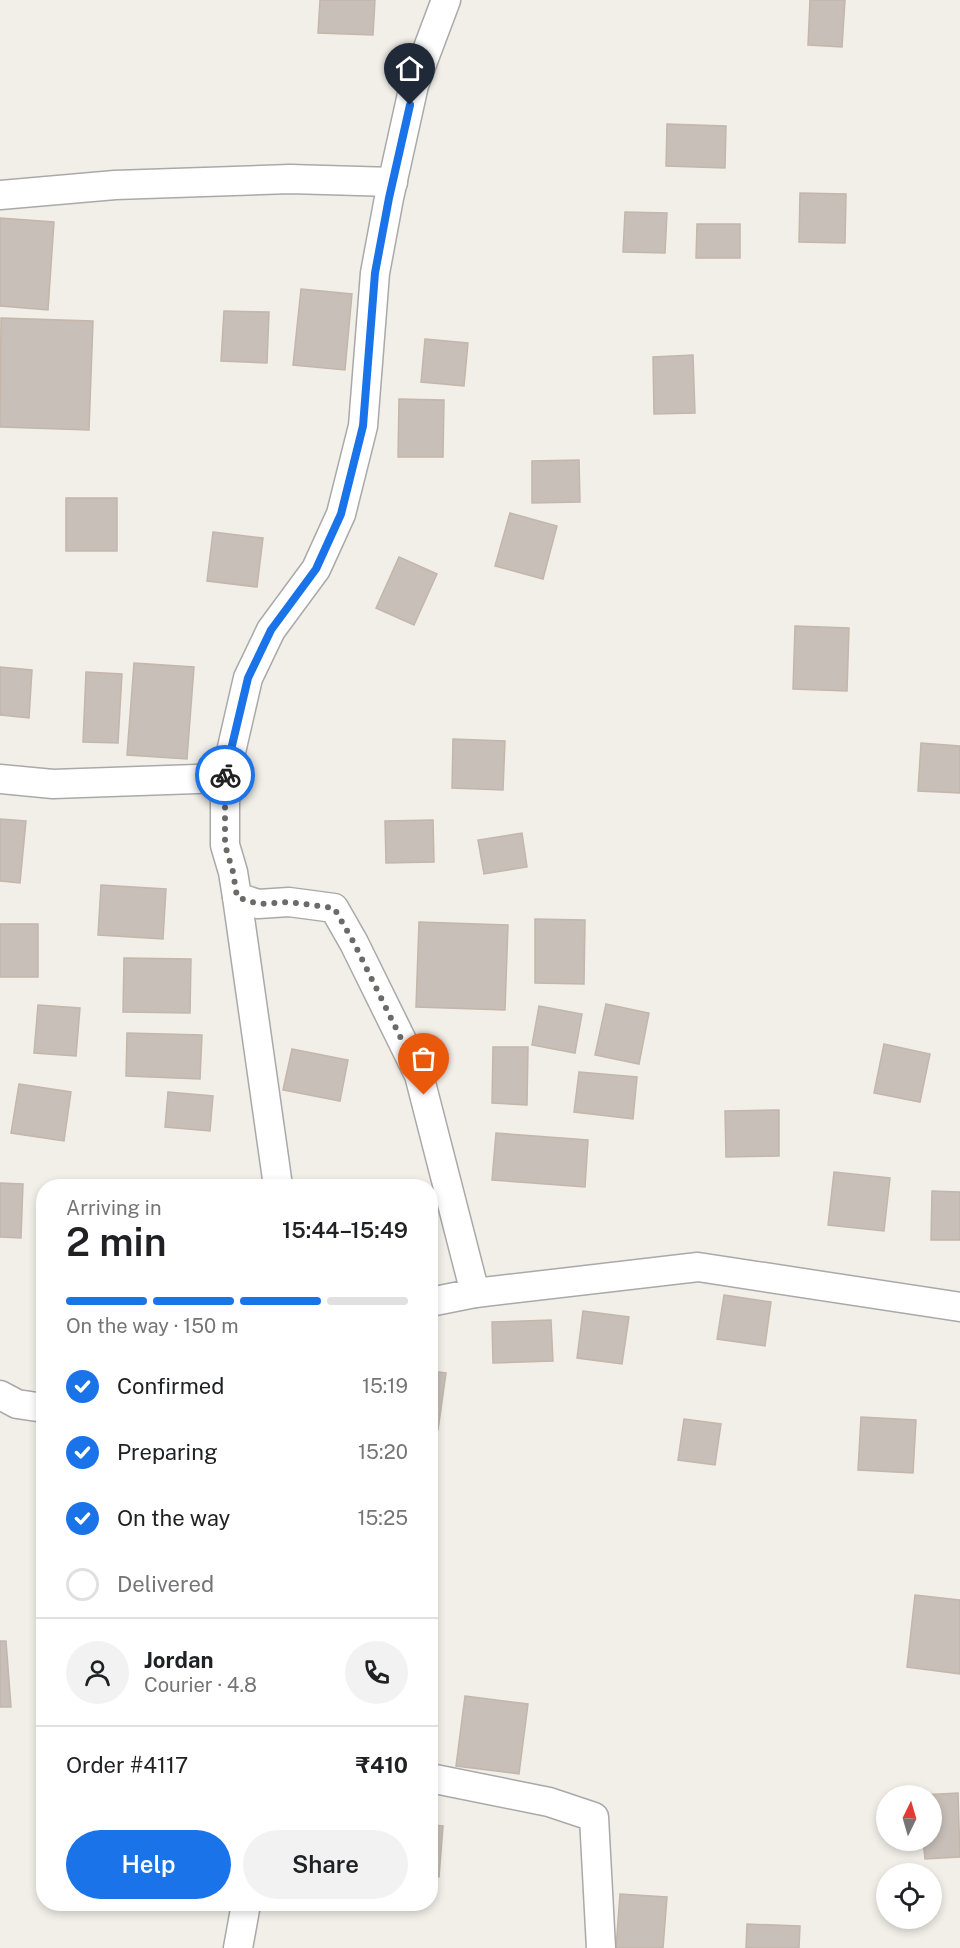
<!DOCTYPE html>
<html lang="en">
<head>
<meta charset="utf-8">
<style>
  body { margin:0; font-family:"Public Sans",sans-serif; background:#f2f2f2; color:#202124; height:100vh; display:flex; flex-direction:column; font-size:22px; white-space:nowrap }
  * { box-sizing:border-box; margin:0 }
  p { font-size:20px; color:#757577 }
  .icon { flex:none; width:33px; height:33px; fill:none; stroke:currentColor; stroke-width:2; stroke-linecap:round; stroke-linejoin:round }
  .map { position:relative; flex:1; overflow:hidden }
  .drawer { position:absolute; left:36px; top:1179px; width:402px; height:732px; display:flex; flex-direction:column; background:#fff; border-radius:24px; box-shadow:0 3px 9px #0003 }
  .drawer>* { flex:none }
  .needle { width:39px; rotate:5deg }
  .fabs { position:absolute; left:876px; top:1785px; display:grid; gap:12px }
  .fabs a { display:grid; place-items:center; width:66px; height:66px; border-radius:50%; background:#fff; box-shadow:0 3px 9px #0003; font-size:30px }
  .pin { position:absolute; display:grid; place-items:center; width:51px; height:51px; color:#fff; margin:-62px -26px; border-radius:50% 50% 50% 0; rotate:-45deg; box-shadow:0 0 6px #0007 }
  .pin .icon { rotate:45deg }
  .courier { position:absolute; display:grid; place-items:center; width:60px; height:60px; margin:-30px; border:4px solid #1a73e8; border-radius:50%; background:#fff; color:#222; box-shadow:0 2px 8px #0007 }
  .overview em { font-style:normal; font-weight:600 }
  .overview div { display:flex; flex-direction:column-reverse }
  .overview { display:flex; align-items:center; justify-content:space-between; height:102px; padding:0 30px }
  h1 { font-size:39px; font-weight:600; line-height:45px }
  .bar { display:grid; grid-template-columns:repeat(4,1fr); gap:9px 6px; align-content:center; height:72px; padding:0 30px }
  .bar i { height:8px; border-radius:4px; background:#e0e0e0 }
  .bar .selected { background:#1a73e8 }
  .bar p { grid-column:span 4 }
  .line { display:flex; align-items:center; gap:15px; padding:0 30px; border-top:2px solid #e0e0e0 }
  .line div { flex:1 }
  .round { display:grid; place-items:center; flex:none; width:63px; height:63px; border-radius:32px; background:#f2f2f2 }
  ol { padding:0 30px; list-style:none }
  li { display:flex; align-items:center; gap:18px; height:66px }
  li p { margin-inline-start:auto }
  li .icon { padding:6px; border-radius:50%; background:#1a73e8; color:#fff; stroke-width:4 }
  li:last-child { color:#757577 }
  li i { width:33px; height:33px; border:3px solid #e0e0e0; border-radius:50% }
  .button { display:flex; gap:12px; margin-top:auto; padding:12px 30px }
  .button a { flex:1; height:69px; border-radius:36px; background:#1a73e8; color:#fff; font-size:24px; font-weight:600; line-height:69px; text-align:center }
  .button a+a { background:#f2f2f2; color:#202124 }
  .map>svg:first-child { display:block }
  .building { fill:#c7bfb8; stroke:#c4b6ab; stroke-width:1.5 }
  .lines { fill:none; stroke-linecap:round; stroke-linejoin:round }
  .street-casing { stroke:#a9a9a9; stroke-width:31 }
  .street { stroke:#fff; stroke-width:28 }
  .done { stroke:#6b6a68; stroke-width:6; stroke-dasharray:0 10.8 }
  .route { stroke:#1a73e8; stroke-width:8 }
</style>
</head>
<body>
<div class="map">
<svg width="960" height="1948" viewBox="0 0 960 1948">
  <rect width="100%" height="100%" fill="#f2efe9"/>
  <g class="building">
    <path d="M 320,0 L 375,0 L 373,35 L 318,33 Z"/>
    <path d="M 810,0 L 845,0 L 842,47 L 808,45 Z"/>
    <path d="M 667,124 L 726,126 L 725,168 L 666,166 Z"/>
    <path d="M 800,193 L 846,194 L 845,243 L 799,242 Z"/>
    <path d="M 625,212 L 667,213 L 665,253 L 623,252 Z"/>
    <path d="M 0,218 L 54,222 L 48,310 L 0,306 Z"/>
    <path d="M 697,224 L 740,224 L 740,258 L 696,258 Z"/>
    <path d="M 301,289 L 352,294 L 345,370 L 293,365 Z"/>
    <path d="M 224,311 L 269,312 L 267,363 L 221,361 Z"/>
    <path d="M 1,318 L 93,321 L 89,430 L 0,427 Z"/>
    <path d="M 425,339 L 468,343 L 464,386 L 421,382 Z"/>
    <path d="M 693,355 L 695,413 L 654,414 L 653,357 Z"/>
    <path d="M 399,399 L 444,400 L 443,457 L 398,457 Z"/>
    <path d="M 579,460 L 580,502 L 532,503 L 532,461 Z"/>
    <rect x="66" y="498" width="51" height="53"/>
    <path d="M 510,513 L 557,526 L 543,579 L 495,566 Z"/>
    <path d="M 213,532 L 263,538 L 257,587 L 207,581 Z"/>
    <path d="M 399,557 L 437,574 L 414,625 L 376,608 Z"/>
    <path d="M 795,626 L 849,628 L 847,691 L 793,689 Z"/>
    <path d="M 134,663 L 194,667 L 187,759 L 127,755 Z"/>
    <path d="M 0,667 L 32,670 L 29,718 L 0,715 Z"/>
    <path d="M 86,672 L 122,674 L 118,743 L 83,742 Z"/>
    <path d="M 453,739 L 505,741 L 503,790 L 452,788 Z"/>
    <path d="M 921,743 L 960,746 L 960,793 L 918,791 Z"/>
    <path d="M 0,819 L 26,821 L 20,883 L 0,881 Z"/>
    <path d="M 433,820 L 434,862 L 386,863 L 385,821 Z"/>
    <path d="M 522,833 L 527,867 L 484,874 L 478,840 Z"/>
    <path d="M 101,885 L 166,889 L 163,939 L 98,935 Z"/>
    <path d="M 535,919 L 585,920 L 584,984 L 535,983 Z"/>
    <path d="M 419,922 L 508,925 L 505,1010 L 416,1007 Z"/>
    <rect x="0" y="924" width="38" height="53"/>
    <path d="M 124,958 L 191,959 L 190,1013 L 123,1012 Z"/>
    <path d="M 606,1004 L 649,1013 L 639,1064 L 595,1055 Z"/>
    <path d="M 38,1005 L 80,1008 L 76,1056 L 34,1053 Z"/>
    <path d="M 539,1006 L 582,1014 L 575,1053 L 532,1045 Z"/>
    <path d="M 127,1033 L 202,1035 L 200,1079 L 126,1076 Z"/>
    <path d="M 884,1044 L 930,1054 L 920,1102 L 874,1093 Z"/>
    <path d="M 493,1047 L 528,1047 L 527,1105 L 492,1103 Z"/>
    <path d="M 292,1049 L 348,1060 L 340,1101 L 283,1090 Z"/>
    <path d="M 579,1072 L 637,1077 L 633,1119 L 574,1112 Z"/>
    <path d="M 19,1084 L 71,1092 L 64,1141 L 11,1133 Z"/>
    <path d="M 168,1092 L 213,1096 L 210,1131 L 165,1127 Z"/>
    <path d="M 779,1110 L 779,1156 L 726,1157 L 725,1111 Z"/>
    <path d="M 496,1133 L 588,1140 L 585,1187 L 492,1180 Z"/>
    <path d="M 834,1172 L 890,1178 L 884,1231 L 828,1225 Z"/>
    <path d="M 0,1183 L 23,1184 L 21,1238 L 0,1237 Z"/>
    <path d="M 932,1191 L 960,1192 L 960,1240 L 931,1240 Z"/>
    <path d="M 43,1210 L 44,1210 L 44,1277 L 39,1277 Z"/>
    <path d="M 724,1295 L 771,1302 L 765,1346 L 717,1339 Z"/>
    <path d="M 583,1311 L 629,1317 L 622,1364 L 577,1358 Z"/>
    <path d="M 551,1320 L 553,1361 L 493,1363 L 492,1322 Z"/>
    <path d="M 430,1371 L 446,1373 L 438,1430 L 430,1429 Z"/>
    <path d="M 861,1417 L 916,1420 L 913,1473 L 858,1470 Z"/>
    <path d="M 684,1419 L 721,1424 L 715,1465 L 678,1460 Z"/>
    <path d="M 915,1595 L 960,1600 L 960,1674 L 907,1667 Z"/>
    <path d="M 0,1641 L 6,1641 L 11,1707 L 0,1707 Z"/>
    <path d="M 465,1696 L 528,1704 L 519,1774 L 456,1766 Z"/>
    <path d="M 958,1793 L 960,1857 L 925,1859 L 923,1840 L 932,1840 L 932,1796 L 920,1795 Z"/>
    <path d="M 430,1825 L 443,1826 L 439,1877 L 430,1876 Z"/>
    <path d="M 620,1894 L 667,1897 L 663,1948 L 616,1948 Z"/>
    <path d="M 747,1924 L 800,1926 L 799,1948 L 746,1948 Z"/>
  </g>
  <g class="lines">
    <defs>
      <g id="street">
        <path d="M 0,195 L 115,185 L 290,179 L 393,182"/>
        <path d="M 0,779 L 53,784 L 225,778"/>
        <path d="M 237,897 L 278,1186"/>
        <path d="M 475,1293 L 698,1267 L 960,1307"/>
        <path d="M 430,1302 L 475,1293 L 419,1075 L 354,943 L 334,908 L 289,902 L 258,904 L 237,897 L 233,872 L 225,845 L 225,778 L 248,678 L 271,630 L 316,569 L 341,514 L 363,426 L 375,273 L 389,198 L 414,85 L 446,0"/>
        <path d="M 0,1395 L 17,1404 L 44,1408"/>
        <path d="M 430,1778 L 549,1802 L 594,1817 L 601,1948"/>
        <path d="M 238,1948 L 246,1904"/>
      </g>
    </defs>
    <use href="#street" class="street-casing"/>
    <use href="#street" class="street"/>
  </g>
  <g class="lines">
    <path class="done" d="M 225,775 L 225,845 L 233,872 L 237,897 L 258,904 L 289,902 L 334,908 L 354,943 L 419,1075 L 424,1095"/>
    <path class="route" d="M 225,775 L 248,678 L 271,630 L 316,569 L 341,514 L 363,426 L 375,273 L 389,198 L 410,105"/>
  </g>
</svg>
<div class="fabs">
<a><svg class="needle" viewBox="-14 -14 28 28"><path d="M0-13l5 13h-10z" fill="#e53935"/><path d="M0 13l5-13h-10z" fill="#757577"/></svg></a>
<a><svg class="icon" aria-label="locate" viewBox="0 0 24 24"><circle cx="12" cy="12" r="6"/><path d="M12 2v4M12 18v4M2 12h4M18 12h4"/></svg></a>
</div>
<div class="pin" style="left:424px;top:1095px;background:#ea580c"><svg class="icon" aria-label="bag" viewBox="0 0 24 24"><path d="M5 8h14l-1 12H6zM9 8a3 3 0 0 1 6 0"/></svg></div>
<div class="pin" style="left:410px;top:105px;background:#1f2937"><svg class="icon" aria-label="home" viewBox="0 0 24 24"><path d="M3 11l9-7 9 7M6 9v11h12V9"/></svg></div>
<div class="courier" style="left:225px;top:775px"><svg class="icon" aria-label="bike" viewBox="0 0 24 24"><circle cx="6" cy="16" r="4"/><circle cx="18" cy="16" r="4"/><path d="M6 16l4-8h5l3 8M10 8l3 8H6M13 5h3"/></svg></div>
<section class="drawer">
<div class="overview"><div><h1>2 min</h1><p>Arriving in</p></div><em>15:44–15:49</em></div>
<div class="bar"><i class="selected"></i><i class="selected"></i><i class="selected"></i><i></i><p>On the way · 150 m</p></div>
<ol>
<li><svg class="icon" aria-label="check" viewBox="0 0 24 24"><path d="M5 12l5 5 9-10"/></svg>Confirmed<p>15:19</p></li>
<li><svg class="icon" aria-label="check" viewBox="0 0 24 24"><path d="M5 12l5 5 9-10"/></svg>Preparing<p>15:20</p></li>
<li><svg class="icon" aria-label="check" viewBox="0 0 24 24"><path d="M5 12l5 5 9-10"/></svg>On the way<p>15:25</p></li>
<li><i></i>Delivered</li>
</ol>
<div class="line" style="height:108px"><a class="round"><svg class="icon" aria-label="person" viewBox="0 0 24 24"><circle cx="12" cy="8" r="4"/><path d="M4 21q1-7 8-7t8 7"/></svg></a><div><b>Jordan</b><p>Courier · 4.8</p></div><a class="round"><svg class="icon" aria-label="phone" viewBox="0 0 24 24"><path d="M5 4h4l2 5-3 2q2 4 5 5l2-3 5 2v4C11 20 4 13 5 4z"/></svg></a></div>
<div class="line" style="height:78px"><div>Order #4117</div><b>₹410</b></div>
<div class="button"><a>Help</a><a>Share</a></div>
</section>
</div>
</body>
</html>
